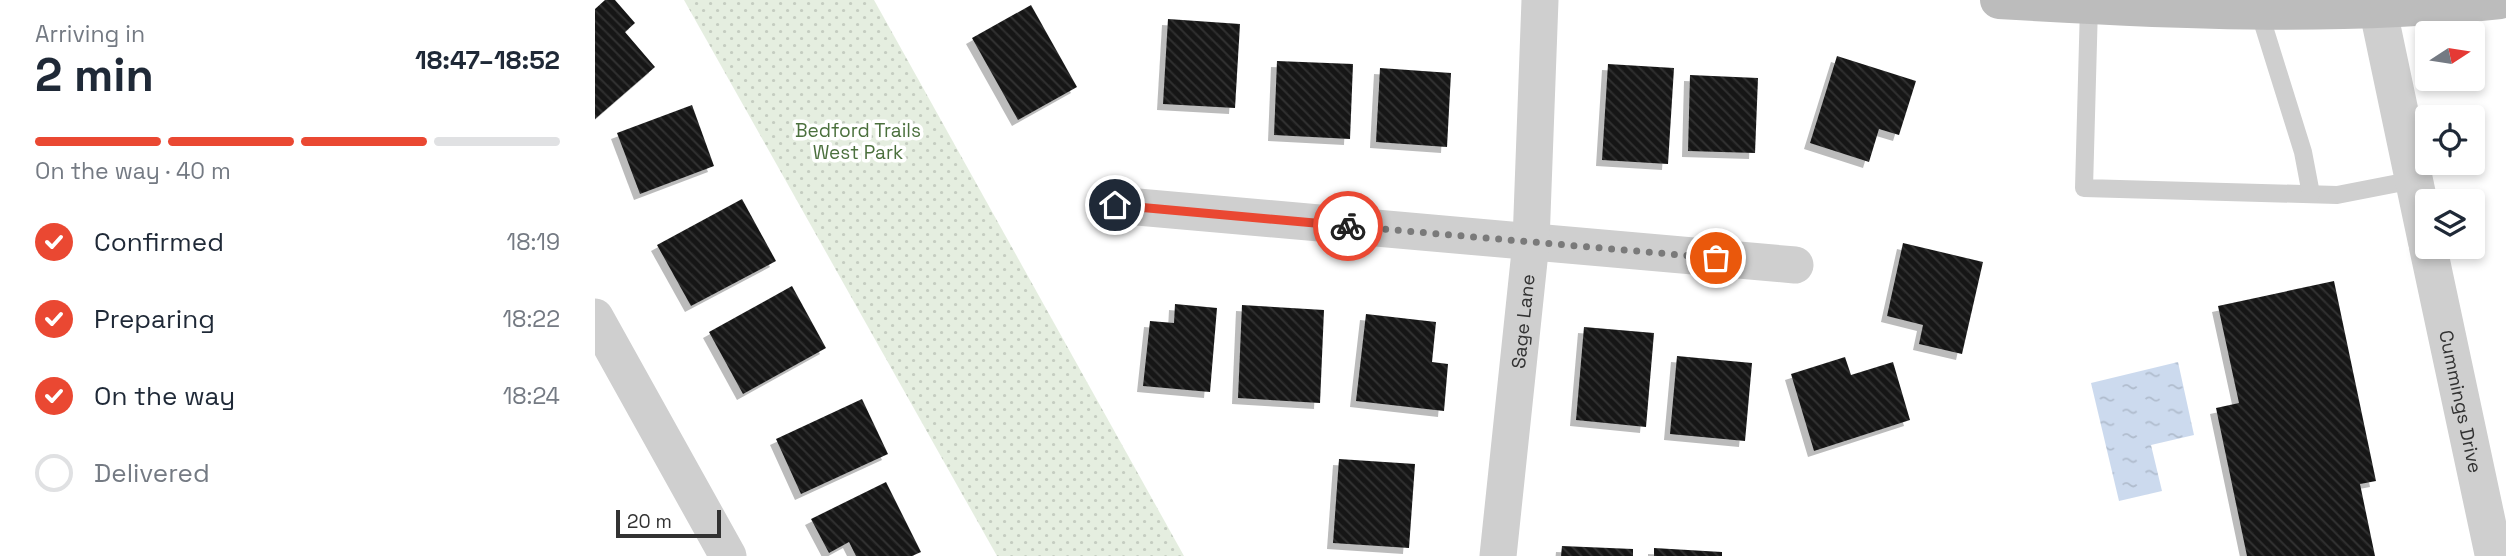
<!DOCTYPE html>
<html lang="en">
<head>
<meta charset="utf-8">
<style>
  body { margin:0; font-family:"Space Grotesk",sans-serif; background:#f2f2f3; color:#1f2937; height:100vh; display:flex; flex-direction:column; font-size:26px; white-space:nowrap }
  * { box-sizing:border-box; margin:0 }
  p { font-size:23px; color:#747a83 }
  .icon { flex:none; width:38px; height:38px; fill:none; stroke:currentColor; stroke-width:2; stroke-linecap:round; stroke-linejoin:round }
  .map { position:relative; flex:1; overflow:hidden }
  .side { display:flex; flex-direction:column; background:#fff; width:595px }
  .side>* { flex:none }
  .needle { width:46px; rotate:78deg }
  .fabs { position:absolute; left:1820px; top:21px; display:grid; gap:14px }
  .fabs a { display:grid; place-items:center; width:70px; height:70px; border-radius:7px; background:#fff; box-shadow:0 4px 10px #0003; font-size:35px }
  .scale { position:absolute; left:21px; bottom:18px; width:105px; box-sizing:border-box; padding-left:7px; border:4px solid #323232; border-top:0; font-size:19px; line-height:24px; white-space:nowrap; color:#323232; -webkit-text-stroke:5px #fff; paint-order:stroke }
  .pin { position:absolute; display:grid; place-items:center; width:60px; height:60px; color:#fff; margin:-30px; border:4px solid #fff; border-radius:50%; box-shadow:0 2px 7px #0007 }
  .courier { position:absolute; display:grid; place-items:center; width:70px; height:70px; margin:-35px; border:5px solid #ea4832; border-radius:50%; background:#fff; color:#222; box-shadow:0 2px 9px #0007 }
  .summary em { font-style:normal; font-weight:600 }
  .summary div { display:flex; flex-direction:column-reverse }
  .summary { display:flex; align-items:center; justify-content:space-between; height:119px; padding:0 35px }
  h1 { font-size:46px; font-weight:600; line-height:52px }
  .bar { display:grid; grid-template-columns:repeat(4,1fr); gap:10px 7px; align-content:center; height:84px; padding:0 35px }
  .bar i { height:9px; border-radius:5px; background:#e0e1e3 }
  .bar .on { background:#ea4832 }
  .bar p { grid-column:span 4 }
  ol { padding:0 35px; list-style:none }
  li { display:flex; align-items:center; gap:21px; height:77px }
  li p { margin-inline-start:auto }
  li .icon { padding:7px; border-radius:50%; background:#ea4832; color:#fff; stroke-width:4 }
  li:last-child { color:#747a83 }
  li i { width:38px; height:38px; border:4px solid #e0e1e3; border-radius:50% }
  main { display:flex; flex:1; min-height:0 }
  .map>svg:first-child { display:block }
  .park { fill:url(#park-dots) }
  .water { fill:url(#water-ripples) }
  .building { fill:url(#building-back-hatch); filter:url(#shadow) }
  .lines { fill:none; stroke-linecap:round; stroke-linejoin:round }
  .service { stroke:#cfcfcf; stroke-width:18 }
  .minor { stroke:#cfcfcf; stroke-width:37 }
  .tertiary { stroke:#cfcfcf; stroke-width:38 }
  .secondary { stroke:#bcbcbc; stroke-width:38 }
  .done { stroke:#7a7a7a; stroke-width:7; stroke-dasharray:0 12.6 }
  .route { stroke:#ea4832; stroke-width:9 }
  .labels { text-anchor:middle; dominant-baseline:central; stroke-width:7; stroke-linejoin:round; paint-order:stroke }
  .park-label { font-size:19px; fill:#4b703d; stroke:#fff }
  .street-label { font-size:19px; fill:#323232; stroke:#fff }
</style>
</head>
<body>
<main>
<section class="side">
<div class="summary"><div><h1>2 min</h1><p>Arriving in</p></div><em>18:47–18:52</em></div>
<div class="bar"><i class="on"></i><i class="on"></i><i class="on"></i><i></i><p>On the way · 40 m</p></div>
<ol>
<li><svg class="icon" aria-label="check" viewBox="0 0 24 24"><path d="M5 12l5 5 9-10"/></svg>Confirmed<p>18:19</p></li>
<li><svg class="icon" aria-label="check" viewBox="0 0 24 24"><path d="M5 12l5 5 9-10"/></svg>Preparing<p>18:22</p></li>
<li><svg class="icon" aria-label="check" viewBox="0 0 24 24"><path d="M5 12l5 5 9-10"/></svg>On the way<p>18:24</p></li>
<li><i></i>Delivered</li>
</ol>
</section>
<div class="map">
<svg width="1911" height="556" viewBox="0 0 1911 556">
  <defs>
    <pattern id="park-dots" width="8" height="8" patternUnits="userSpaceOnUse" patternTransform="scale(1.75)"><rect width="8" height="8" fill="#e5eee0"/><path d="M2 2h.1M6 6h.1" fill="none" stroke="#c5cdc1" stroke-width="1.8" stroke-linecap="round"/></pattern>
    <pattern id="water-ripples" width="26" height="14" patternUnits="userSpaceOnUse" patternTransform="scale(1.75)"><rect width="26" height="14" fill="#ccdaee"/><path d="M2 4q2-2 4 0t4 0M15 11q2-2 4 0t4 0" fill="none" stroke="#b0bccd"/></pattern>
    <pattern id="building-back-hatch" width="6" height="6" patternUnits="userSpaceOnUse" patternTransform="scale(1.75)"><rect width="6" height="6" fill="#191919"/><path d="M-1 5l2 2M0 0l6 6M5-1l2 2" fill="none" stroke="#323232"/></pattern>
    <filter id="shadow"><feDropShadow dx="-6" dy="6" stdDeviation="0" flood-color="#0004"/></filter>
  </defs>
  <rect width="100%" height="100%" fill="#fff"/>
  <path class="park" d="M 89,0 L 279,0 L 589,556 L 402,556 Z"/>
  <path class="water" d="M 1583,362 L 1599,435 L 1556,445 L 1567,491 L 1524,501 L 1496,383 Z"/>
  <g class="building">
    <path d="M 10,0 L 20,0 L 40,23 L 30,32 L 60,67 L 0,119 L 0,9 Z"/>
    <path d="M 436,5 L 482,87 L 423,120 L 377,38 Z"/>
    <path d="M 573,19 L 645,24 L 640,108 L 568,104 Z"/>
    <path d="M 1242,56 L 1321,81 L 1304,135 L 1284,129 L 1274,162 L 1215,143 Z"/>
    <path d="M 682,61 L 758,64 L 755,139 L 679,135 Z"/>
    <path d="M 1013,64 L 1079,68 L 1073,164 L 1007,160 Z"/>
    <path d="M 785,68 L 856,73 L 852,147 L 781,142 Z"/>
    <path d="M 1095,75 L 1163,78 L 1160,153 L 1093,151 Z"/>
    <path d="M 97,105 L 119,166 L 45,194 L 22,133 Z"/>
    <path d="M 147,199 L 181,261 L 96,306 L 62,245 Z"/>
    <path d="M 1308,243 L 1388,262 L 1367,354 L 1324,344 L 1328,325 L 1292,316 Z"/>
    <path d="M 1739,281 L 1781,481 L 1765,484 L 1780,556 L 1652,556 L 1621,408 L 1644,403 L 1623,306 Z"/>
    <path d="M 197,286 L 231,348 L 148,394 L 114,332 Z"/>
    <path d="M 580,304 L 622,308 L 615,392 L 548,386 L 555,321 L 579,323 Z"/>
    <path d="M 647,305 L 729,310 L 725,403 L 643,398 Z"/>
    <path d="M 771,314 L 841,322 L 837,362 L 853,364 L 849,411 L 761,401 Z"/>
    <path d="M 989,327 L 1059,333 L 1051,427 L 981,420 Z"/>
    <path d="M 1082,356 L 1157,363 L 1150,441 L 1075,434 Z"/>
    <path d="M 1250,357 L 1256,375 L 1298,362 L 1315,420 L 1219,451 L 1196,374 Z"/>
    <path d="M 267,399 L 293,454 L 206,494 L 181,439 Z"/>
    <path d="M 744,459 L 820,464 L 814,548 L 738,543 Z"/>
    <path d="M 291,482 L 326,552 L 317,556 L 261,556 L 254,542 L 234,553 L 216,519 Z"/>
    <path d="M 967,546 L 1038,549 L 1038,556 L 966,556 Z"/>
    <path d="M 1059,548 L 1127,552 L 1127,556 L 1059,556 Z"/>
  </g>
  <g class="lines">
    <g class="service">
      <path d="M 1494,6 L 1489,188 L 1742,195 L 1819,180"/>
      <path d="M 1664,11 L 1708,152 L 1716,194"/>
    </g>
    <g class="minor">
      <path d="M 520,205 L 1200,265"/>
      <path d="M 0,317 L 133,556"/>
      <path id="s1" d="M 903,556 L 936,242 L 945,0"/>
    </g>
    <g class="tertiary">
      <path d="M 1781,0 L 1832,242"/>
      <path id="s2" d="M 1833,247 L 1899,556"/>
    </g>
    <path class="secondary" d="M 1404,0 C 1569,10 1740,18 1905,0"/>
  </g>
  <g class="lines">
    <path class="done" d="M 753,226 L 1121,258"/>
    <path class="route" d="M 520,205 L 753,226"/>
  </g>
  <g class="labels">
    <g class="park-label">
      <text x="263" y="130">Bedford Trails<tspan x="263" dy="22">West Park</tspan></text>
    </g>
    <g class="street-label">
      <text stroke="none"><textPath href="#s1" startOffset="236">Sage Lane</textPath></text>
      <text stroke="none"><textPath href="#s2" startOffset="158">Cummings Drive</textPath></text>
    </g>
  </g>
</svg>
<div class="fabs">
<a><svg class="needle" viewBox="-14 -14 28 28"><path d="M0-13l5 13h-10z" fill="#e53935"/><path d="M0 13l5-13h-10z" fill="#747a83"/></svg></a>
<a><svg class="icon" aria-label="locate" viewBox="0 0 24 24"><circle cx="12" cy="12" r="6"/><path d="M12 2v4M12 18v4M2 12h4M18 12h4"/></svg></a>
<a><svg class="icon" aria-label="layers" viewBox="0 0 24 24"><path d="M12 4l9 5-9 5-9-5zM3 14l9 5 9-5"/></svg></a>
</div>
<div class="scale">20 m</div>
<div class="pin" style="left:1121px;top:258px;background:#ea580c"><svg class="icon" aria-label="bag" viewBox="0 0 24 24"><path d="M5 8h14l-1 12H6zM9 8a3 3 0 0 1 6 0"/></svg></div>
<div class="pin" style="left:520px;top:205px;background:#1f2937"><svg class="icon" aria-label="home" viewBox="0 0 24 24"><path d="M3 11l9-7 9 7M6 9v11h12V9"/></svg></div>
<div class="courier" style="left:753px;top:226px"><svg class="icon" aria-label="bike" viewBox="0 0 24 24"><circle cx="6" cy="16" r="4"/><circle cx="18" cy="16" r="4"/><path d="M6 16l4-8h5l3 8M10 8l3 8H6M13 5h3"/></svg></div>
</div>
</main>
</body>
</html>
